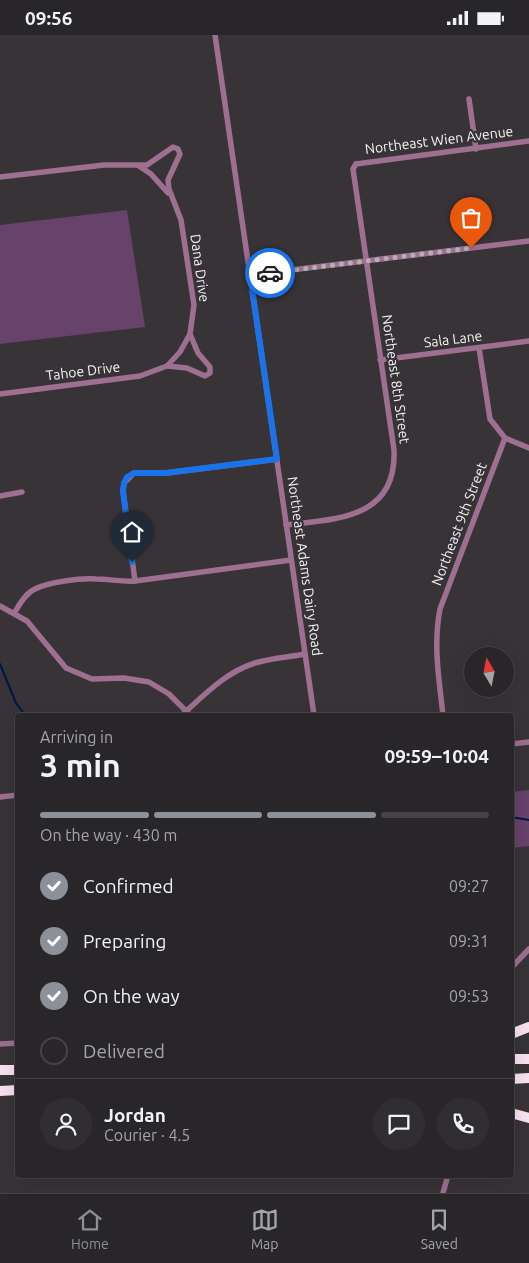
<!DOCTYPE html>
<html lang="en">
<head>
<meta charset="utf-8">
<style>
  body { margin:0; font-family:Ubuntu,sans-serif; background:#312e31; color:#f1f3f6; height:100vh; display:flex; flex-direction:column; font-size:19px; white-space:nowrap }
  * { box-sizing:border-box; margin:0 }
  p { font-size:16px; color:#a5a5a8 }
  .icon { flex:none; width:28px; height:28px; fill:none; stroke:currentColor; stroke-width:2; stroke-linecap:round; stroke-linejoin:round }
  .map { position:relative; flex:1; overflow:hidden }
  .drawer { position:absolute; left:15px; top:678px; width:499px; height:465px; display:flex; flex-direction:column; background:#292629; border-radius:5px; box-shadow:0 5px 20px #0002,0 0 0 1px #454346 }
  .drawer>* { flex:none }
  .needle { width:32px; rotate:350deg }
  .fabs { position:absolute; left:464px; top:612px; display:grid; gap:10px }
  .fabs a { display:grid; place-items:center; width:50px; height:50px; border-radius:50%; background:#292629; box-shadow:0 5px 20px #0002,0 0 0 1px #454346; font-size:25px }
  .pin { position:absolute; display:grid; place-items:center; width:42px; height:42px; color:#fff; margin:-51px -21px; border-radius:50% 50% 50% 0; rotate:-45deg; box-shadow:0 0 5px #0007 }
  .pin .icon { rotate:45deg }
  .courier { position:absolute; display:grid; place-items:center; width:50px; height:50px; margin:-25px; border:4px solid #1a73e8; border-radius:50%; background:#fff; color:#222; box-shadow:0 1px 6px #0007 }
  .summary em { font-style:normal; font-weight:700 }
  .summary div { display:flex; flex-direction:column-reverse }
  .summary { display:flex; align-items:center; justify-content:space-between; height:85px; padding:0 25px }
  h1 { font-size:32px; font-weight:700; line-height:38px }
  .bar { display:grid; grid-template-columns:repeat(4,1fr); gap:8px 5px; align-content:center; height:60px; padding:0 25px }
  .bar i { height:6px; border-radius:4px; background:#454346 }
  .bar .on { background:#8c9099 }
  .bar p { grid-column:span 4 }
  .line { display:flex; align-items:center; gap:12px; padding:0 25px; border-top:1px solid #454346 }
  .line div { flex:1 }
  .round { display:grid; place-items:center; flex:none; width:52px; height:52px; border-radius:26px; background:#312e31 }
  ol { padding:0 25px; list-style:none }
  li { display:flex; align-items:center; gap:15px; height:55px }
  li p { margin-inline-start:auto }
  li .icon { padding:5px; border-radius:50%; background:#8c9099; color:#fff; stroke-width:4 }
  li:last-child { color:#a5a5a8 }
  li i { width:28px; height:28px; border:2px solid #454346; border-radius:50% }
  .status { display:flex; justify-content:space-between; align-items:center; height:35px; padding:0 25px; background:#292629; direction:ltr }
  .status svg { height:14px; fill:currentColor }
  .tabs { display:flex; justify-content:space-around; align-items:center; height:70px; border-top:1px solid #454346; background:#292629; font-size:14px; color:#a5a5a8 }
  .tabs a { display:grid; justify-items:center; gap:2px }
  .tabs .on { color:#8c9099 }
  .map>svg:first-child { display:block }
  .green { fill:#67426b }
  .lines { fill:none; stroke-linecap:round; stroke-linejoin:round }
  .stream { stroke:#00154c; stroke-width:2 }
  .street { stroke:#9e6f90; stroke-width:5.5 }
  .highway { stroke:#f8e1f1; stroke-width:10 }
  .done { stroke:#b3b0b4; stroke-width:5; stroke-dasharray:0 9 }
  .route { stroke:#1a73e8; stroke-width:6 }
  .labels { text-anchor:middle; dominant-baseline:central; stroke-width:4.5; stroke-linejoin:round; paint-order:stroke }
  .street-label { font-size:14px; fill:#f6f4f7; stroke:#373337 }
</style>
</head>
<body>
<div class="status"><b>09:56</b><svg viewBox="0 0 49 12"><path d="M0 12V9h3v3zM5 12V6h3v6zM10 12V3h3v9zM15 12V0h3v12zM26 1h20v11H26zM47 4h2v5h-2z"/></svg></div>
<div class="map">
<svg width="529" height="1158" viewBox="0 0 529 1158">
  <rect width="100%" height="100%" fill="#373337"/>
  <g class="green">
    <path d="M 127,175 L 145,292 L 0,309 L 0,190 Z"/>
    <path d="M 529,755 L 529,811 L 511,813 L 511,757 Z"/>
  </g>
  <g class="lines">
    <g class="stream">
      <path d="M 0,629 L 16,668 L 25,680"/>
      <path d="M 511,782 L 529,785"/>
    </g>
    <g class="street">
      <path d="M 215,0 L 314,680"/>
      <path d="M 469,64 L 476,114"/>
      <path d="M 356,129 L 529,106"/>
      <path d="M 139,131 L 151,139 L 168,158"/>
      <path d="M 0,142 L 104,130 L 147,130 L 173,112 L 178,114 L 180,119 L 168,145 L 169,154 L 181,185 L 194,270 L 190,299 L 198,318 L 210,332 L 210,338 L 205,341 L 187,333 L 167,331 L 140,341 L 0,359"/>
      <path d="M 250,240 L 529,206"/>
      <path d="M 479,313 L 490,384 L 505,403 L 529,413"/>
      <path d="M 380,325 L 529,306"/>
      <path d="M 167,331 L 180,317 L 190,299"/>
      <path d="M 0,461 L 22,457"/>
      <path d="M 286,490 C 336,484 397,484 394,415 L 353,134 L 356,129"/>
      <path d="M 135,546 L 123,456 L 124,448 L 134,438 L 166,438 L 277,424"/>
      <path d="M 0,571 L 27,586 L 66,633 L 92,644 L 124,643 L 149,647 L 169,659 L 190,680"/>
      <path d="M 15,577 C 20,568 26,558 35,554 C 48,547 81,543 96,544 C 110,544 121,547 135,546 L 291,525"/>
      <path d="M 182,680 C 204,660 226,637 255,628 C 271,623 289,622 305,619"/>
      <path d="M 443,680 C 439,644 433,610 440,574 L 505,403"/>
      <path d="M 511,709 L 529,707"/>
      <path d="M 0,762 L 18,760"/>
      <path d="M 511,933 L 529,914"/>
      <path d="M 0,1009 L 18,1008"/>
      <path d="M 443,1158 L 448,1140"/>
    </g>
    <g class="highway">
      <path d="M 511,999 L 529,992"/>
      <path d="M 511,1024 L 529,1024"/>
      <path d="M 0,1035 L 18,1035"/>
      <path d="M 511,1044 L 529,1043"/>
      <path d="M 0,1056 L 18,1055"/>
      <path d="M 511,1078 L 529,1083"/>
    </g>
  </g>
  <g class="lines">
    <path class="done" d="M 270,238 L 471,213"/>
    <path class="route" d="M 132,527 L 123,456 L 124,448 L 127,442 L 134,438 L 166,438 L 277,424 L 250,240 L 270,238"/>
  </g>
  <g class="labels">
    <g class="street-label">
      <text transform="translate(439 105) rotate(-7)">Northeast Wien Avenue</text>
      <text transform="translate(200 233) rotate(82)">Dana Drive</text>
      <text transform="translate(453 304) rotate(-7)">Sala Lane</text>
      <text transform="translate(83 336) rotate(-7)">Tahoe Drive</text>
      <text transform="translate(396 344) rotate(82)">Northeast 8th Street</text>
      <text transform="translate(459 489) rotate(-69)">Northeast 9th Street</text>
      <text transform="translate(305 531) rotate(82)">Northeast Adams Dairy Road</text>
    </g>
  </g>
</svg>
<div class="fabs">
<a><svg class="needle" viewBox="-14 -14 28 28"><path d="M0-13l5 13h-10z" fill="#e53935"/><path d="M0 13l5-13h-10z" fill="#a5a5a8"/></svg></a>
</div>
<div class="pin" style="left:471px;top:213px;background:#ea580c"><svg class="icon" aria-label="bag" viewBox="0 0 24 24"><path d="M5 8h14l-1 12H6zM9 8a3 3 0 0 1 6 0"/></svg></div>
<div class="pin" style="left:132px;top:527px;background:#1f2937"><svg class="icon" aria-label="home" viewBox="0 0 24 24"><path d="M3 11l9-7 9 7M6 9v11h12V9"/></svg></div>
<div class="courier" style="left:270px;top:238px"><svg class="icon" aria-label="car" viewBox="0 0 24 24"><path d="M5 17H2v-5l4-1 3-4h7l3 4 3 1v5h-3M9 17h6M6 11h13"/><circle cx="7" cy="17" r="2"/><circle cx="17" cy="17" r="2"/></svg></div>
<section class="drawer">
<div class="summary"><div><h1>3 min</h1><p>Arriving in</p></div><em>09:59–10:04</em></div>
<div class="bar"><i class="on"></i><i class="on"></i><i class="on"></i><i></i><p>On the way · 430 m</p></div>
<ol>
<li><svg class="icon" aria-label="check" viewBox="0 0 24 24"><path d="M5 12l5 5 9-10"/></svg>Confirmed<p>09:27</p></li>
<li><svg class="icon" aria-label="check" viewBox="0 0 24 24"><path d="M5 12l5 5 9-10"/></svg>Preparing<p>09:31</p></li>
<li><svg class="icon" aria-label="check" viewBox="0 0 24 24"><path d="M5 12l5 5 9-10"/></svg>On the way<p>09:53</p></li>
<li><i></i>Delivered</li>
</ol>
<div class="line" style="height:90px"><a class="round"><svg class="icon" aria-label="person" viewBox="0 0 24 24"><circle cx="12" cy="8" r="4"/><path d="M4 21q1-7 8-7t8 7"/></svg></a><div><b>Jordan</b><p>Courier · 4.5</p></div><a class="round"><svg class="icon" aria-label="chat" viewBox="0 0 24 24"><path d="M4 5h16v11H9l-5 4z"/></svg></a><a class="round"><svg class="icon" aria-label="phone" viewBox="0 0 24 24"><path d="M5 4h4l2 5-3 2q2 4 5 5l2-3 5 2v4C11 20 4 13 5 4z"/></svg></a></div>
</section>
</div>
<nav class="tabs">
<a class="on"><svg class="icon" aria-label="home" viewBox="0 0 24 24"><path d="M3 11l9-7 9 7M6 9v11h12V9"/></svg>Home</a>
<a><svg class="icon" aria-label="map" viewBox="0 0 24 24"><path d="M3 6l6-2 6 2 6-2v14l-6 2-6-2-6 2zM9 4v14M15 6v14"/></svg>Map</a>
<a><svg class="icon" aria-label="saved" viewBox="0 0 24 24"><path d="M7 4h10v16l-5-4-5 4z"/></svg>Saved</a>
</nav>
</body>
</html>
